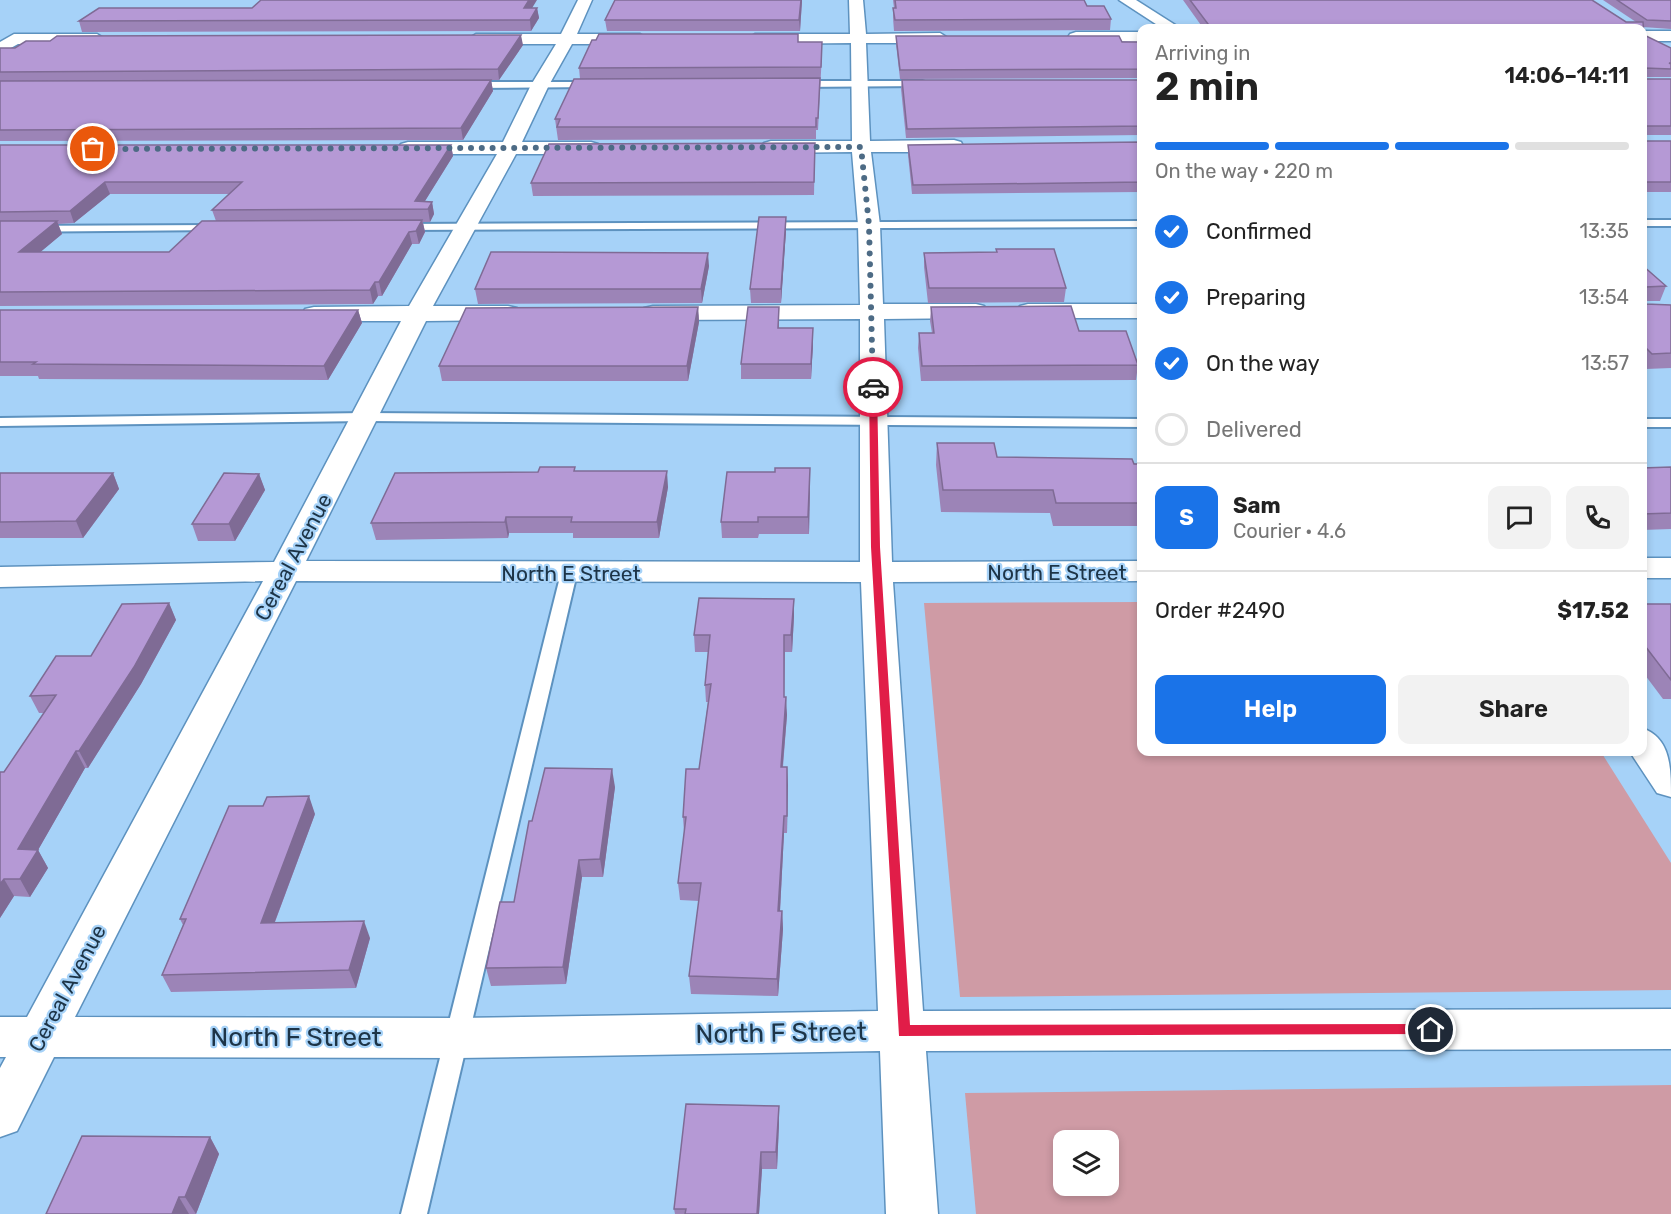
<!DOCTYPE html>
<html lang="en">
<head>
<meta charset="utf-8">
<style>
  body { margin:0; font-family:Rubik,sans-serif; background:#f2f2f2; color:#222; height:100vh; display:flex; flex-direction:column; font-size:22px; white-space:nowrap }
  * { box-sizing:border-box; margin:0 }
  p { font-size:20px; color:#767676 }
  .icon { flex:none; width:33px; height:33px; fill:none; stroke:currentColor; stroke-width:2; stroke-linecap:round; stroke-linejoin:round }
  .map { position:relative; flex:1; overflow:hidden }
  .sheet { position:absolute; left:1137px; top:24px; width:510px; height:732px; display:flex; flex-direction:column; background:#fff; border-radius:12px; box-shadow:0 3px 9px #0003 }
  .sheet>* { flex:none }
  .tools { position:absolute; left:1053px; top:1130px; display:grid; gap:12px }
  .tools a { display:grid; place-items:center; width:66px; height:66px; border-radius:12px; background:#fff; box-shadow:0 3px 9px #0003; font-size:30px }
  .pin { position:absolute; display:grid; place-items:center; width:51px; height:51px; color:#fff; margin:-26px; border:3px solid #fff; border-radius:50%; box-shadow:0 2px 6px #0007 }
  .courier { position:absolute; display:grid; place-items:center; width:60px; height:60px; margin:-30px; border:4px solid #e11d48; border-radius:50%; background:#fff; color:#222; box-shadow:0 2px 8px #0007 }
  .headline em { font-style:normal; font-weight:600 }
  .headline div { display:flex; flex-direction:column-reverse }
  .headline { display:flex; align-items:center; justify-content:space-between; height:102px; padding:0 18px }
  h1 { font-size:39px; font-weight:600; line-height:45px }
  .bar { display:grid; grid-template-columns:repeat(4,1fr); gap:9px 6px; align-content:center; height:72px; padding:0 18px }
  .bar i { height:8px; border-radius:4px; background:#e0e0e0 }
  .bar .active { background:#1a73e8 }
  .bar p { grid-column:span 4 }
  .line { display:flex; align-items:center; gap:15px; padding:0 18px; border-top:2px solid #e0e0e0 }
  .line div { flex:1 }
  .round { display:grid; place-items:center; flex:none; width:63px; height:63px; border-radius:12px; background:#f2f2f2 }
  ol { padding:0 18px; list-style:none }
  li { display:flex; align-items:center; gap:18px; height:66px }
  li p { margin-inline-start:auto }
  li .icon { padding:6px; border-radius:50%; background:#1a73e8; color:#fff; stroke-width:4 }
  li:last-child { color:#767676 }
  li i { width:33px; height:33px; border:3px solid #e0e0e0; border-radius:50% }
  .button { display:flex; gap:12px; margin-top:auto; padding:12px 18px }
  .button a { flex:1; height:69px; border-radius:12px; background:#1a73e8; color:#fff; font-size:24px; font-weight:600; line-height:69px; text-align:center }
  .button a+a { background:#f2f2f2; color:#222 }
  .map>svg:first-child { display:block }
  .green { fill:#cf9ba5; fill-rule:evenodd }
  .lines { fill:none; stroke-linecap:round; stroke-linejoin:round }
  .service-casing { stroke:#5d92bf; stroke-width:4 }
  .minor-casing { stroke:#5d92bf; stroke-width:3 }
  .service { fill:#fff; fill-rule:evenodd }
  .minor { fill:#fff; fill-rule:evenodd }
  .wall { fill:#9c84b7; fill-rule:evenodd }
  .shaded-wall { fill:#7f6b95 }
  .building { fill:#b599d5; stroke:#7f6b95; stroke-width:1.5 }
  .route { fill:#e11d48 }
  .done { stroke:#4d6b85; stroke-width:6; stroke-dasharray:0 10.8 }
  .labels { text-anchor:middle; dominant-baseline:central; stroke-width:4.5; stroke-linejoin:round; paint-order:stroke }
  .street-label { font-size:21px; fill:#1d3447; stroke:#a6d2f8 }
  .near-street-label { font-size:26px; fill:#1d3447; stroke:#a6d2f8 }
</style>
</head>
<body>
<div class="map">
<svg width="1671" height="1214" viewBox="0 0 1671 1214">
  <rect width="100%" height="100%" fill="#a6d2f8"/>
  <g class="green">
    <path d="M 1141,602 L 1142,752 L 1601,752 L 1671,863 L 1671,990 L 960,997 L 924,603 Z"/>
    <path d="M 1671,1085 L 1671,1214 L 976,1214 L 965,1093 ZM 1064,1140 L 1108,1140 L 1108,1185 L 1064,1185 Z"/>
  </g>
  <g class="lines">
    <defs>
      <g id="service">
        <path d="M 922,81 L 925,82 L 925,86 L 797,87 L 793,84 L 797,81 Z"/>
        <path d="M 592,82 L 596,85 L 595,87 L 470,88 L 466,85 L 470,82 Z"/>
        <rect x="1642" y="220" width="29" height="6"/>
        <path d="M 1142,221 L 1142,227 L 401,230 L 396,227 L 401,224 Z"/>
        <path d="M 217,225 L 221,226 L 221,230 L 0,232 L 0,226 Z"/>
        <path d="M 366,413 L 1142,419 L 1142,427 L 366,421 L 0,426 L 0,418 Z"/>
        <rect x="1642" y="419" width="29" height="8"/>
        <path d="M 569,568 L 577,573 L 427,1214 L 401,1214 L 561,573 Z"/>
      </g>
      <g id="minor">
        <path d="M 578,0 L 592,0 L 577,34 L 640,34 L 648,39 L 640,44 L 572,44 L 549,85 L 522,142 L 591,142 L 598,144 L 601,148 L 598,152 L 591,154 L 516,154 L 433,306 L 508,306 L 517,308 L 520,313 L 517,318 L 508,320 L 426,321 L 306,561 L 860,562 L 860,319 L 653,320 L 644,318 L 641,313 L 644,308 L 653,306 L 860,305 L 858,225 L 852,152 L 771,153 L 764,151 L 761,147 L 764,143 L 771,141 L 852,141 L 851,43 L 755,44 L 747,39 L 755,34 L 850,34 L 849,0 L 863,0 L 866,34 L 940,33 L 948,38 L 940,43 L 866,43 L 870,141 L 954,140 L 961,142 L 963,146 L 961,150 L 954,152 L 871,152 L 880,225 L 883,304 L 976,304 L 984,306 L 988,311 L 984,316 L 976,318 L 884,319 L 892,562 L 1142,561 L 1142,581 L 893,582 L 923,1011 L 1671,1009 L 1671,1049 L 926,1051 L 938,1214 L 886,1214 L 880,1051 L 458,1058 L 54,1057 L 17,1131 L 0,1137 L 0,1068 L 6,1057 L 0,1057 L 0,1017 L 27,1017 L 263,581 L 0,587 L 0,567 L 274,562 L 401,321 L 314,321 L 305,319 L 302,314 L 305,309 L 314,307 L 409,306 L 497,154 L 408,154 L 401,152 L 398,148 L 401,144 L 408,142 L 503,142 L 531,85 L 556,44 L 476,44 L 468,39 L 476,34 L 561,34 ZM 296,581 L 861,582 L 878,1011 L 458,1018 L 75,1017 Z"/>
        <path d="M 1119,0 L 1136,0 L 1180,28 L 1162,28 Z"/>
        <rect x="1642" y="31" width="29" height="10"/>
        <path d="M 1076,32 L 1142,32 L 1142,42 L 1070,40 L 1068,37 L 1070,34 Z"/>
        <path d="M 14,34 L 97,34 L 105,39 L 97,44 L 18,44 L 0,54 L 0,42 Z"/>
        <path d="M 1028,304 L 1142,304 L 1142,318 L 1028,318 L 1020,316 L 1016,311 L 1020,306 Z"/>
        <rect x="1642" y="558" width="29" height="20"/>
        <path d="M 1642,728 C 1671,738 1671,768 1671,797 L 1657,793 L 1630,752 L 1642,752 Z"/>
      </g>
    </defs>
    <use href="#service" class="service-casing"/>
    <use href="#minor" class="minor-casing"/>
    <use href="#service" class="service"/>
    <use href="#minor" class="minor"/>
  </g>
  <g class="wall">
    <path d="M 615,0 L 802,0 L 800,31 L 607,31 L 605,20 Z"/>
    <path d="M 893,0 L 1084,0 L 1087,6 L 1111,19 L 1110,30 L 894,31 L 893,18 L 893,8 L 894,8 Z"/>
    <path d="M 1183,0 L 1592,0 L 1626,22 L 1636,22 L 1603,0 L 1671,0 L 1671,29 L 1643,27 L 1644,35 L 1671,48 L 1671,77 L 1643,77 L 1645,79 L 1671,79 L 1671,135 L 1644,135 L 1644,141 L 1671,141 L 1671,192 L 1642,192 L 1642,28 L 1203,28 Z"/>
    <path d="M 532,8 L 537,8 L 539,18 L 531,31 L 82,32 L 79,21 Z"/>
    <path d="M 896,36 L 1142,42 L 1142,78 L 900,79 L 896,44 Z"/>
    <path d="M 799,42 L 822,53 L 818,130 L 816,130 L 816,139 L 558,140 L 555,119 L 580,79 L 579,68 Z"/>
    <path d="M 523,45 L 499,80 L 491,80 L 493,91 L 463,140 L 0,141 L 0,48 Z"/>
    <path d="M 902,80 L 1142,80 L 1142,135 L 906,138 L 901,89 Z"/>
    <path d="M 1142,142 L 1142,192 L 912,194 L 908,155 L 908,145 Z"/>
    <path d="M 815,143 L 814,195 L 533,196 L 531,183 Z"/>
    <path d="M 0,145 L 451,145 L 453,156 L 425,201 L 432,202 L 434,214 L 430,222 L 423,222 L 425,232 L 419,244 L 412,244 L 382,296 L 378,296 L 373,304 L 0,306 ZM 110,194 L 229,194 L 212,210 L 216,221 L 169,252 L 40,252 L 62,234 L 58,224 L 74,223 Z"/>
    <path d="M 786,217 L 786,231 L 781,303 L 751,303 L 750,289 Z"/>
    <path d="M 996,249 L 1066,288 L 1064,302 L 928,303 L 924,267 L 924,253 L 996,252 Z"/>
    <path d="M 1642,265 L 1666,286 L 1660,301 L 1646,301 L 1646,304 L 1671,305 L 1671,368 L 1646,369 L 1642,365 Z"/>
    <path d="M 709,266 L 702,303 L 478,304 L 475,289 Z"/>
    <path d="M 698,307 L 699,322 L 688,381 L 442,381 L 439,366 Z"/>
    <path d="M 779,307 L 779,328 L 813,343 L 811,379 L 741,379 L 741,364 Z"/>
    <path d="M 931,307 L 1079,331 L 1138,365 L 1136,380 L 921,381 L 918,348 L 919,333 L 932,333 L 930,321 Z"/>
    <path d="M 0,310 L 358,310 L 362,323 L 328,380 L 39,379 L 38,376 L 0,376 Z"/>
    <path d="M 937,443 L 997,457 L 1142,464 L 1142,526 L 1053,526 L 1050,513 L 941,512 L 936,465 Z"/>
    <path d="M 1671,467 L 1671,529 L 1642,530 L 1642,468 Z"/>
    <path d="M 575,471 L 668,487 L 659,538 L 573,538 L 573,533 L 509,533 L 508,538 L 376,540 L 371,523 Z"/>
    <path d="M 0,473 L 113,473 L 119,489 L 83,538 L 0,538 Z"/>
    <path d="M 259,474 L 265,490 L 235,541 L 198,541 L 192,524 Z"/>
    <path d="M 810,484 L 809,534 L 759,534 L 758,538 L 722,538 L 721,522 Z"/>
    <path d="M 169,603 L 176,620 L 141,684 L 88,768 L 85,768 L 38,850 L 48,868 L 30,897 L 14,896 L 0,918 L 4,772 L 44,713 L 39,713 L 30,696 L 91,656 Z"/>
    <path d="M 1642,604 L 1671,604 L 1671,699 L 1663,699 L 1642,671 Z"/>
    <path d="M 794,616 L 792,652 L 785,652 L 784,697 L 787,715 L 783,767 L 787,767 L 787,833 L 784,833 L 780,911 L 782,911 L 783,929 L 778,996 L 691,994 L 689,976 L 699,901 L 680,900 L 678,883 L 684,832 L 683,817 L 699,769 L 708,702 L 706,702 L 705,685 L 708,652 L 695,652 L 694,635 Z"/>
    <path d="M 615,787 L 603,877 L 582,877 L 566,984 L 491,986 L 486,968 L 514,902 Z"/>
    <path d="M 315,814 L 275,922 L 370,938 L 356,988 L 171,992 L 162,975 L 183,925 L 180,919 Z"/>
    <path d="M 779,1106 L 779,1123 L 777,1169 L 762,1169 L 759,1214 L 675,1214 L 674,1209 Z"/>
    <path d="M 210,1137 L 219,1154 L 196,1214 L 46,1214 Z"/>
  </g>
  <g class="shaded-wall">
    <path d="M 529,0 L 537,0 L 526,18 L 524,8 Z"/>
    <path d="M 801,0 L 802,0 L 800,31 L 799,20 Z"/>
    <path d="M 537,8 L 539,18 L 531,31 L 530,20 Z"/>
    <path d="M 521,35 L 523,45 L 499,80 L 498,69 Z"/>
    <path d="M 491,80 L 493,91 L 463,140 L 461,128 Z"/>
    <path d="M 451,145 L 453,156 L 420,209 L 415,201 Z"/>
    <path d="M 105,182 L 110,194 L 74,223 L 70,211 Z"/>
    <path d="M 432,202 L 434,214 L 430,222 L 428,209 Z"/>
    <path d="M 786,217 L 786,231 L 781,303 L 781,289 Z"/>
    <path d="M 422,220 L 425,232 L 419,244 L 416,231 Z"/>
    <path d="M 57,221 L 62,234 L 25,265 L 19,252 Z"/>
    <path d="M 409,232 L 412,244 L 382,296 L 379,282 Z"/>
    <path d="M 708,253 L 709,266 L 702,303 L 701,289 Z"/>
    <path d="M 375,282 L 378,296 L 373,304 L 370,290 Z"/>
    <path d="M 698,307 L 699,322 L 688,381 L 687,366 Z"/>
    <path d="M 358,310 L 362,323 L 328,380 L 324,366 Z"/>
    <path d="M 813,328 L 813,343 L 811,379 L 811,364 Z"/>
    <path d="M 810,468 L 810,484 L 809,534 L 808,517 Z"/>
    <path d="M 667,471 L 668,487 L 659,538 L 657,522 Z"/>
    <path d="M 113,473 L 119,489 L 83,538 L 76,521 Z"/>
    <path d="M 259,474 L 265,490 L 235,541 L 229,524 Z"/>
    <path d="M 506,517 L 509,533 L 508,538 L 505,522 Z"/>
    <path d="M 794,599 L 794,616 L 792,652 L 791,635 Z"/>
    <path d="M 169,603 L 176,620 L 141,684 L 88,768 L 79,751 Z"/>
    <path d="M 786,697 L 787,715 L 781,785 L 781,767 Z"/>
    <path d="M 76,751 L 85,768 L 38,850 L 48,868 L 30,897 L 20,879 L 18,849 Z"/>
    <path d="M 787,767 L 788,785 L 787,833 Z"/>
    <path d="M 612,769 L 615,787 L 603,877 L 600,859 Z"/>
    <path d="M 309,796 L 315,814 L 268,940 L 261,923 Z"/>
    <path d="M 784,816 L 784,833 L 779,929 L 778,911 Z"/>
    <path d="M 579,860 L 582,877 L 566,984 L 563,967 Z"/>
    <path d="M 4,879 L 14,896 L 0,918 L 0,884 Z"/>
    <path d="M 782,911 L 783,929 L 778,996 L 777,979 Z"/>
    <path d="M 364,921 L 370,938 L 356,988 L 349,970 Z"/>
    <path d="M 779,1106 L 779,1123 L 777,1169 L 776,1152 Z"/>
    <path d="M 210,1137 L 219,1154 L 196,1214 L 185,1197 Z"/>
    <path d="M 761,1152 L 762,1169 L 759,1214 L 757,1214 Z"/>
    <path d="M 179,1197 L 189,1214 L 172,1214 Z"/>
  </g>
  <g class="building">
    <path d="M 261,0 L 529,0 L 524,8 L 537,8 L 530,20 L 79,21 L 99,8 L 252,8 Z"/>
    <path d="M 615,0 L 801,0 L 799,20 L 605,20 Z"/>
    <path d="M 895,0 L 1084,0 L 1087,6 L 1104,6 L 1111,19 L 895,20 L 893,8 L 896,8 Z"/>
    <path d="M 1190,0 L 1592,0 L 1626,22 L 1643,22 L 1644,35 L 1671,48 L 1671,63 L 1669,63 L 1671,64 L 1671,69 L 1645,68 L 1643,76 L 1645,79 L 1671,79 L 1671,126 L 1644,126 L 1644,141 L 1671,141 L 1671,182 L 1642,182 L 1642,28 L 1211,28 Z"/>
    <path d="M 1617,0 L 1671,0 L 1671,21 L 1647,20 Z"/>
    <path d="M 599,34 L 798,34 L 798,42 L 822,42 L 821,67 L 579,68 L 592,40 L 596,40 Z"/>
    <path d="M 521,35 L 498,69 L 0,72 L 0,48 L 15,48 L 26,41 L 50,41 L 57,36 Z"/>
    <path d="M 896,36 L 1119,36 L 1122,42 L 1142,42 L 1142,69 L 900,70 Z"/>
    <path d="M 820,78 L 818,118 L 816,118 L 816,127 L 557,127 L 560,119 L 555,119 L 574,79 Z"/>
    <path d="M 491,80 L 461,128 L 0,130 L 0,81 Z"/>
    <path d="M 902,80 L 1142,80 L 1142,126 L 907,129 Z"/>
    <path d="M 1142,142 L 1142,182 L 913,185 L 908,145 Z"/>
    <path d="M 815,143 L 814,182 L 531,183 L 549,144 Z"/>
    <path d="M 0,145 L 451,145 L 415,201 L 432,202 L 428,209 L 212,210 L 242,182 L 105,182 L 70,211 L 0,212 Z"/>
    <path d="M 759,217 L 786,217 L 781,289 L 750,289 Z"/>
    <path d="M 422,220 L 416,231 L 409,232 L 379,282 L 375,282 L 370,290 L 0,292 L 0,221 L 57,221 L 19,252 L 169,252 L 202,221 Z"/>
    <path d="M 996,249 L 1054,249 L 1066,288 L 929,288 L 924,253 L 997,252 Z"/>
    <path d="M 491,252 L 708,253 L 701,289 L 475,289 Z"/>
    <path d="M 1642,265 L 1666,286 L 1646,287 L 1646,304 L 1671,305 L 1671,353 L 1652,354 L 1642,344 Z"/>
    <path d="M 1071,306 L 1079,331 L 1126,331 L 1138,365 L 922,366 L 919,333 L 934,333 L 931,307 Z"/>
    <path d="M 698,307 L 687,366 L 439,366 L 466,308 Z"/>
    <path d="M 748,307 L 779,307 L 778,328 L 813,328 L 811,364 L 741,364 Z"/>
    <path d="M 0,310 L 358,310 L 324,366 L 33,364 L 36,362 L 0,362 Z"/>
    <path d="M 937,443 L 994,443 L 997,457 L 1132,459 L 1134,464 L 1142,464 L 1142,503 L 1056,503 L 1053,490 L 943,490 Z"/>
    <path d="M 540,467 L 575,467 L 574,471 L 667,471 L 657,522 L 571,522 L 572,517 L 506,517 L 505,522 L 371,523 L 395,473 L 538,472 Z"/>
    <path d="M 1671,467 L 1671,513 L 1642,514 L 1642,468 Z"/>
    <path d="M 775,468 L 810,468 L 808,517 L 758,517 L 758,522 L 721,522 L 727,472 L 775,472 Z"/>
    <path d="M 0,473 L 113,473 L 76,521 L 0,522 Z"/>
    <path d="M 224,473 L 259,474 L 229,524 L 192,524 Z"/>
    <path d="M 699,598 L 794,599 L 791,635 L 784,635 L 784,697 L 786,697 L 781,767 L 787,767 L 787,816 L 784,816 L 778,911 L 782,911 L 777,979 L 689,976 L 701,883 L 678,883 L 686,817 L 683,817 L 686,769 L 699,769 L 711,684 L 705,685 L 710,635 L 694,635 Z"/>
    <path d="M 169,603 L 134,667 L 79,751 L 76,751 L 18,849 L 38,850 L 20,879 L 4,879 L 0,884 L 0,772 L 4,772 L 56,695 L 30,696 L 56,656 L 91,656 L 122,604 Z"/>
    <path d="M 1642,604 L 1671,604 L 1671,680 L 1642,642 Z"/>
    <path d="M 545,768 L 612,769 L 600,859 L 579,860 L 563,967 L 486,968 L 500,902 L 514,902 L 529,821 L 532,821 Z"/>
    <path d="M 309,796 L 261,923 L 364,921 L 349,970 L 162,975 L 186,919 L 180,919 L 229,806 L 263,806 L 267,797 Z"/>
    <path d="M 686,1104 L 779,1106 L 776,1152 L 761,1152 L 757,1214 L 685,1214 L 686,1209 L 674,1209 Z"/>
    <path d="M 82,1136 L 210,1137 L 185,1197 L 179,1197 L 172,1214 L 46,1214 Z"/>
  </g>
  <path class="route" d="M 873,384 L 877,387 L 880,547 L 910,1025 L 1431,1024 L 1436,1026 L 1438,1030 L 1436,1034 L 899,1036 L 871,547 L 869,387 Z"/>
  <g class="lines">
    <path class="done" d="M 93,149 L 861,147 L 869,225 L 873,387"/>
  </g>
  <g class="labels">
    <g class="street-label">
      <text transform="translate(293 557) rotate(-62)">Cereal Avenue</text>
      <text x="1057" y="572">North E Street</text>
      <text x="571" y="573">North E Street</text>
      <text transform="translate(67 988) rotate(-62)">Cereal Avenue</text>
    </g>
    <g class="near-street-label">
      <text transform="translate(781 1033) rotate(-1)">North F Street</text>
      <text x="296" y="1037">North F Street</text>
    </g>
  </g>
</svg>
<div class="tools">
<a><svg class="icon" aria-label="layers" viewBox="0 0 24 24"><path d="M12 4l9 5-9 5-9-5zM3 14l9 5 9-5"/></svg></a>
</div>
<div class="pin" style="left:93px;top:149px;background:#ea580c"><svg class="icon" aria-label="bag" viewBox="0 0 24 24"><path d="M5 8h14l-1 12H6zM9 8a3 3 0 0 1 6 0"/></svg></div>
<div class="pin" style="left:1431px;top:1030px;background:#1f2937"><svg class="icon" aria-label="home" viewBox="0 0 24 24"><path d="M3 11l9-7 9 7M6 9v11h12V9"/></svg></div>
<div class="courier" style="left:873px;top:387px"><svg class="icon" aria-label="car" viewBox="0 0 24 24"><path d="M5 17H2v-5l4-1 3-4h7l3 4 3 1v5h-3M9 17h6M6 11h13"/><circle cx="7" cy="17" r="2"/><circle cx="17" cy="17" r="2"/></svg></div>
<section class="sheet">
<div class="headline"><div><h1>2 min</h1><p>Arriving in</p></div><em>14:06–14:11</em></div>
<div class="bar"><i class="active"></i><i class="active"></i><i class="active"></i><i></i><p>On the way · 220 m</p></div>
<ol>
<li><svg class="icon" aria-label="check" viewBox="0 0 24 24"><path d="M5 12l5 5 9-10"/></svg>Confirmed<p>13:35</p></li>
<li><svg class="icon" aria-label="check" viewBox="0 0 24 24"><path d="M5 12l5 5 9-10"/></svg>Preparing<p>13:54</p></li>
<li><svg class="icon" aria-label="check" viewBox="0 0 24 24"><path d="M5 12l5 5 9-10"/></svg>On the way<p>13:57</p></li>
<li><i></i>Delivered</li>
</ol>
<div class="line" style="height:108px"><b class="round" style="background:#1a73e8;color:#fff">S</b><div><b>Sam</b><p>Courier · 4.6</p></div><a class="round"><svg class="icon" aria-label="chat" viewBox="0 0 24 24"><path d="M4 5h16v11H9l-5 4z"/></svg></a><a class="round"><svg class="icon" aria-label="phone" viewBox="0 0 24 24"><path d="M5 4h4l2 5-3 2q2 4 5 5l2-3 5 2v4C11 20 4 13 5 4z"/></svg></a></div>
<div class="line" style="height:78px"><div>Order #2490</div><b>$17.52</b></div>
<div class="button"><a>Help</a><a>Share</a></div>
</section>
</div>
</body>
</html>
